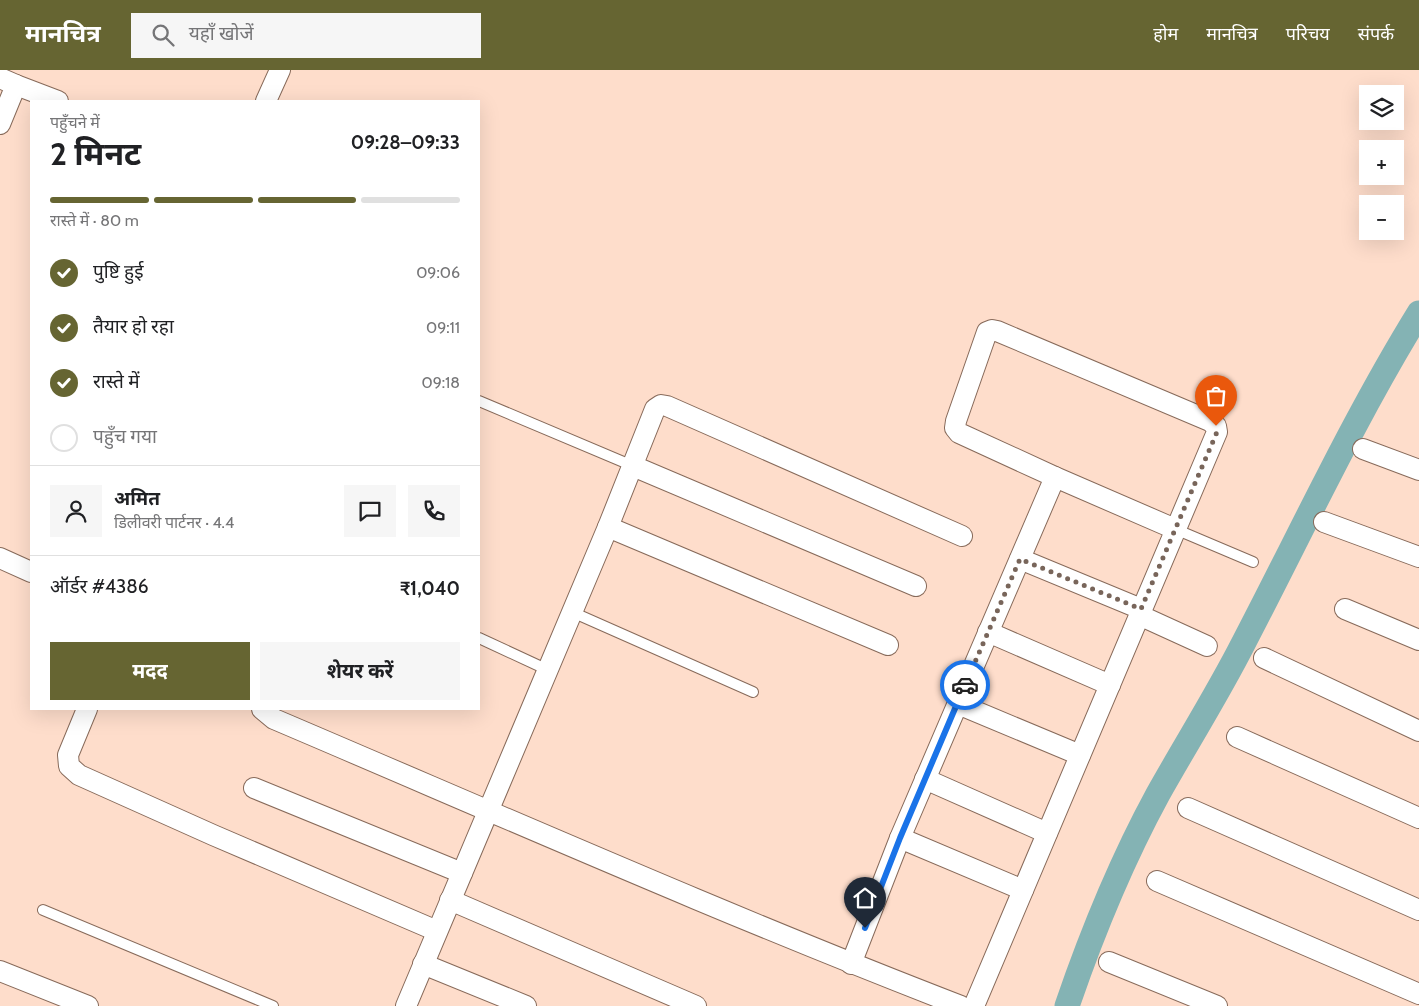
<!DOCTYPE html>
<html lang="hi">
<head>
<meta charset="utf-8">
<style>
  body { margin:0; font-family:Cabin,"Noto Sans Devanagari",sans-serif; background:#f6f6f6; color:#202124; height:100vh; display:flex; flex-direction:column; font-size:19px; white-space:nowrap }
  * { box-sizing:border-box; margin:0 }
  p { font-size:16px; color:#757577 }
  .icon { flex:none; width:28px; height:28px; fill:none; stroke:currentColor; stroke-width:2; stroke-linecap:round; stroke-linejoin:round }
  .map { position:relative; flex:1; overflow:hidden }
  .drawer { position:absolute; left:30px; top:30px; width:450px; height:610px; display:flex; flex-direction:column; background:#fff; border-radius:0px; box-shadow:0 5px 20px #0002 }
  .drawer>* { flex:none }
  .fabs { position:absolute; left:1359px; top:15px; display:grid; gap:10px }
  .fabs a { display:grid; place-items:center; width:45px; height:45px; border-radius:0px; background:#fff; box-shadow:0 5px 20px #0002; font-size:25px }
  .pin { position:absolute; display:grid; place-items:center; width:42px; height:42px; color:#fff; margin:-51px -21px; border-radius:50% 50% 50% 0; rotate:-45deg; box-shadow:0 0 5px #0007 }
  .pin .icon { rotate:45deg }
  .courier { position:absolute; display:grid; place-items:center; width:50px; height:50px; margin:-25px; border:4px solid #1a73e8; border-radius:50%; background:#fff; color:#222; box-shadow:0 1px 6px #0007 }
  .summary em { font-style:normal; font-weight:700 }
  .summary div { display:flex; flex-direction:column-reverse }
  .summary { display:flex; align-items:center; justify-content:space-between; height:85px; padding:0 20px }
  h1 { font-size:32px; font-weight:700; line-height:38px }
  .bar { display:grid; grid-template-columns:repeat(4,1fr); gap:8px 5px; align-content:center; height:60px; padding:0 20px }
  .bar i { height:6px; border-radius:4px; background:#e0e0e0 }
  .bar .selected { background:#666532 }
  .bar p { grid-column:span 4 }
  .line { display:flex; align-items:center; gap:12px; padding:0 20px; border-top:1px solid #e0e0e0 }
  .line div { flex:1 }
  .round { display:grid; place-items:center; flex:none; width:52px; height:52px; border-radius:0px; background:#f6f6f6 }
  ol { padding:0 20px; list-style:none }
  li { display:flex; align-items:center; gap:15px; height:55px }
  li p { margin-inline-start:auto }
  li .icon { padding:5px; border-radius:50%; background:#666532; color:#fff; stroke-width:4 }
  li:last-child { color:#757577 }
  li i { width:28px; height:28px; border:2px solid #e0e0e0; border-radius:50% }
  .primary-button { display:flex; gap:10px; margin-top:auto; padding:10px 20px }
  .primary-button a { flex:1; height:58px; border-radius:0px; background:#666532; color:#fff; font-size:20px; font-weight:700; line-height:58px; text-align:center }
  .primary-button a+a { background:#f6f6f6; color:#202124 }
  header { display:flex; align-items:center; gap:30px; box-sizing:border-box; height:70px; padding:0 25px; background:#666532; color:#fff }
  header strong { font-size:24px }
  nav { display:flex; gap:28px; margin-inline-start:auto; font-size:18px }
  .search { width:350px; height:45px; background:#f6f6f6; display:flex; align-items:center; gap:12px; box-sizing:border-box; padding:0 18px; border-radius:0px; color:#757577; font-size:19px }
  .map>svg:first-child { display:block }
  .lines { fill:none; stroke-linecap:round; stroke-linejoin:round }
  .canal { stroke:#84b3b4; stroke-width:25 }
  .service-casing { stroke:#876a5a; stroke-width:12 }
  .minor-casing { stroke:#876a5a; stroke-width:22 }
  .service { stroke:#fff; stroke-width:10 }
  .minor { stroke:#fff; stroke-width:20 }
  .done { stroke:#78655a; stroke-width:5; stroke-dasharray:0 9 }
  .route { stroke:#1a73e8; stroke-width:6 }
</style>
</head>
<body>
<header>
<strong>मानचित्र</strong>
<div class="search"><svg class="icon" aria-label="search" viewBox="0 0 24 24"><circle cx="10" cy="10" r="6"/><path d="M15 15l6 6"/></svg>यहाँ खोजें</div>
<nav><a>होम</a><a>मानचित्र</a><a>परिचय</a><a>संपर्क</a></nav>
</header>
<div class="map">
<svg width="1419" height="936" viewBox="0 0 1419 936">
  <rect width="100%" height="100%" fill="#feddcb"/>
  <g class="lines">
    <path class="canal" d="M 1067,936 C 1092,863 1121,792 1158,724 C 1186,674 1217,625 1243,574 C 1301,463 1353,350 1419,243"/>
    <defs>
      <g id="service">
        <path d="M 479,331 L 633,396"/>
        <path d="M 1175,459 L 1253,492"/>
        <path d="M 572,542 L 753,622"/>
        <path d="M 479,568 L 548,600"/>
        <path d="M 43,840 L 273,936"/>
      </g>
      <g id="minor">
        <path d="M 0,8 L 16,15 L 0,54"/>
        <path d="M 16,15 L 58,31"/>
        <path d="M 266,31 L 280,0"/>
        <path d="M 1363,379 L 1419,400"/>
        <path d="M 633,396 L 916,516"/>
        <path d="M 1324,452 L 1419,487"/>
        <path d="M 608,457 L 888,575"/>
        <path d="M 0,488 L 31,502"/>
        <path d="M 1020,489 L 1141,539"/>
        <path d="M 1345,539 L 1419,570"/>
        <path d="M 1139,545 L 1207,576"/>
        <path d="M 988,562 L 1110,615"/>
        <path d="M 1264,588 L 1419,661"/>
        <path d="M 958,634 L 1080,685"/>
        <path d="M 87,639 L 68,685 L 69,696 L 79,705 L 213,765 L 437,861"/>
        <path d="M 262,639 L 274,649 C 502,746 730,847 961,936"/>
        <path d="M 1237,667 L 1419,748"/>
        <path d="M 925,709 L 1047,763"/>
        <path d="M 254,718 L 462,803"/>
        <path d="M 1188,738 L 1419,840"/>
        <path d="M 900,768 L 1023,820"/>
        <path d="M 1157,811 L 1419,924"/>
        <path d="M 450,830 L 696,936"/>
        <path d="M 1109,892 L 1217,936"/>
        <path d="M 423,894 L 526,936"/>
        <path d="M 851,894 L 900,768 L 1055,407"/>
        <path d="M 0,901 L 88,936"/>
        <path d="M 406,936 L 608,457 L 655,339 L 661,335 L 667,336 L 962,466"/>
        <path d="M 974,936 L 1217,362 L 1216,356 L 1210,351 L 997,261 L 992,260 L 987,262 L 956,351 L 955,358 L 959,363 L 1055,407 L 1175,459"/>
      </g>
    </defs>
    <use href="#service" class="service-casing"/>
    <use href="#minor" class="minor-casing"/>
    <use href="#service" class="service"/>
    <use href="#minor" class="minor"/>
  </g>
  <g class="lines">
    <path class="done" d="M 965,615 L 1020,489 L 1141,539 L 1217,362 L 1216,356"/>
    <path class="route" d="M 865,858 L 900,768 L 965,615"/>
  </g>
</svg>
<div class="fabs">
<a><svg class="icon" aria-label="layers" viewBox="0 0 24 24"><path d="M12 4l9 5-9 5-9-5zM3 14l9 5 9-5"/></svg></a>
<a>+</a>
<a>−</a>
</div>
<div class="pin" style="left:1216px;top:356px;background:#ea580c"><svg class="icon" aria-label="bag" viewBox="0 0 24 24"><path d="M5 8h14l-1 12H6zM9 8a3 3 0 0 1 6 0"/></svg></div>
<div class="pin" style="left:865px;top:858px;background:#1f2937"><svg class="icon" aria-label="home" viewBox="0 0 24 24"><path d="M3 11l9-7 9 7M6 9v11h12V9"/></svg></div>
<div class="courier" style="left:965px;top:615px"><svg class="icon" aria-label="car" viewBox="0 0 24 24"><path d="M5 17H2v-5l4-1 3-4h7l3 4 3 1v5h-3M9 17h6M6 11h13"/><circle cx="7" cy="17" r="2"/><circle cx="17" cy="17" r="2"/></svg></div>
<section class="drawer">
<div class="summary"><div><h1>2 मिनट</h1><p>पहुँचने में</p></div><em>09:28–09:33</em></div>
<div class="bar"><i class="selected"></i><i class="selected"></i><i class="selected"></i><i></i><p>रास्ते में · 80 m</p></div>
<ol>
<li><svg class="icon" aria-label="check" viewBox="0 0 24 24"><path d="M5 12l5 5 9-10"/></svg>पुष्टि हुई<p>09:06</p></li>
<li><svg class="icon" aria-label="check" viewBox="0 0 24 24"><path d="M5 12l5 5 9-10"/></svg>तैयार हो रहा<p>09:11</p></li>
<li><svg class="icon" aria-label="check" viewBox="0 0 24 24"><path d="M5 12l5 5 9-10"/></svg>रास्ते में<p>09:18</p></li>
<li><i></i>पहुँच गया</li>
</ol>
<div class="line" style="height:90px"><a class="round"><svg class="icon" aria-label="person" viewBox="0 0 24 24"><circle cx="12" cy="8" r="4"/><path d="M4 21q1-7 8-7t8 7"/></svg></a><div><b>अमित</b><p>डिलीवरी पार्टनर · 4.4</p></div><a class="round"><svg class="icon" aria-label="chat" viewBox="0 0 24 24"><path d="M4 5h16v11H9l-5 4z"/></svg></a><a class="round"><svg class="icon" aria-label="phone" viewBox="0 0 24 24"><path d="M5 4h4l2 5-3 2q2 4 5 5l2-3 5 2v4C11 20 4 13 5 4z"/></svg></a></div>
<div class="line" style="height:65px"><div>ऑर्डर #4386</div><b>₹1,040</b></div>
<div class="primary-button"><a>मदद</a><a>शेयर करें</a></div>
</section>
</div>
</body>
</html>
